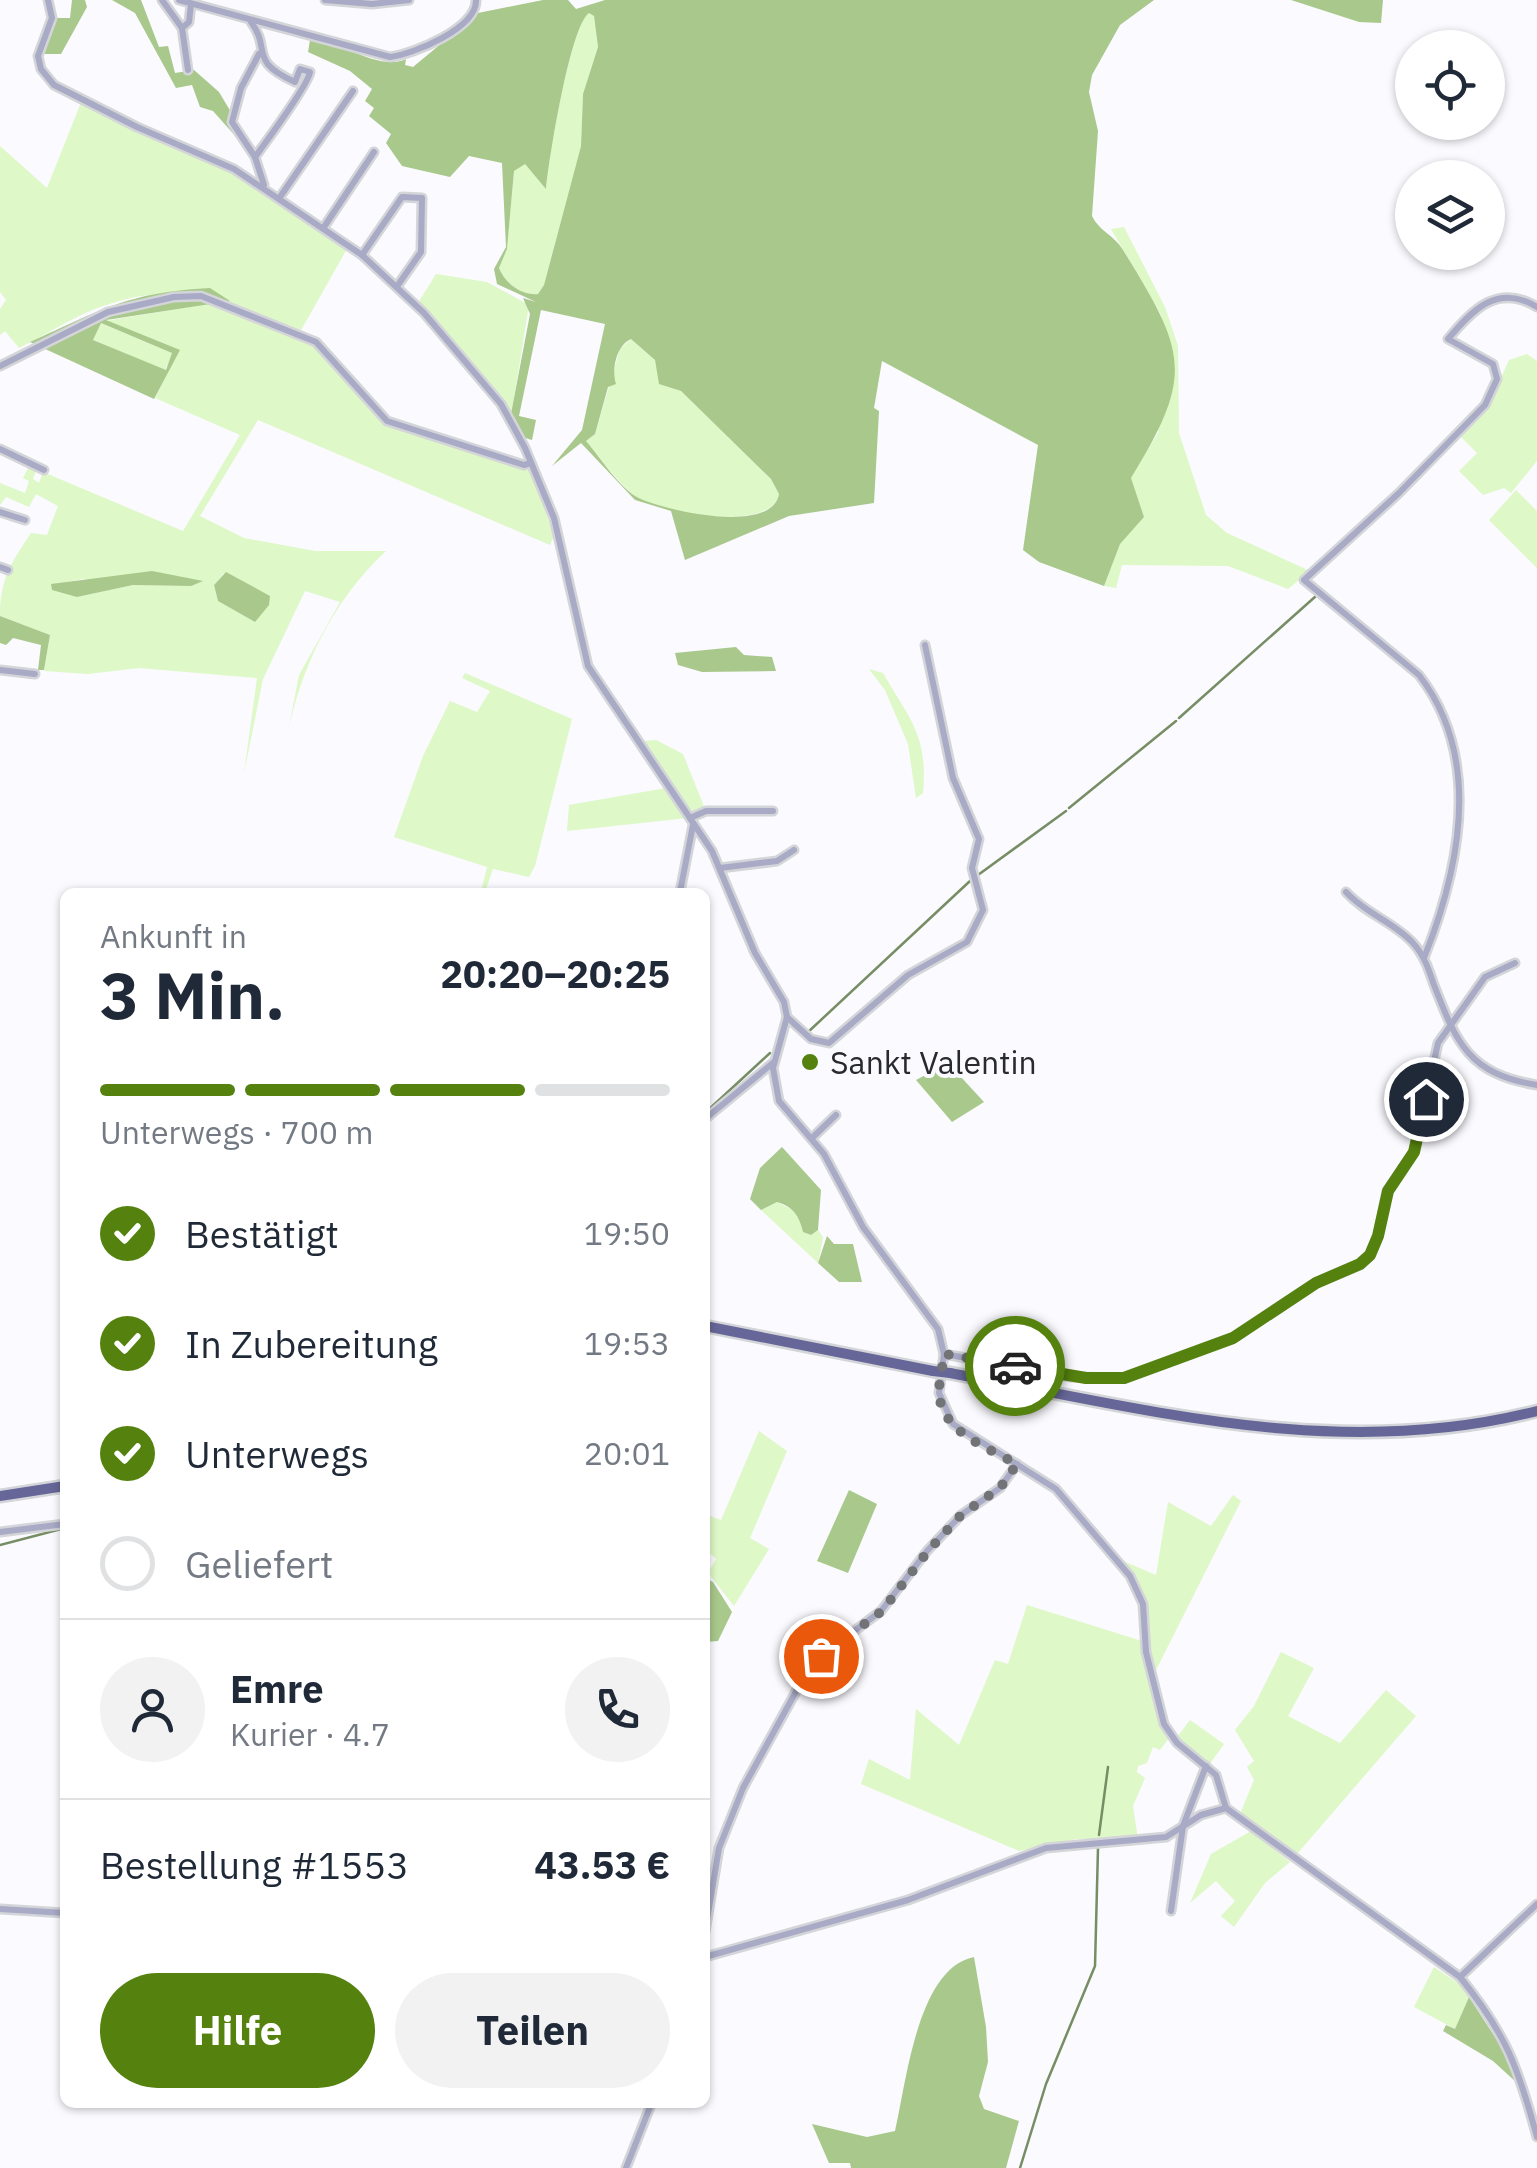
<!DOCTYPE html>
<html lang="de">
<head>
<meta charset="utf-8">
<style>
  body { margin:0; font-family:"IBM Plex Sans",sans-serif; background:#f2f2f3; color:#1f2937; height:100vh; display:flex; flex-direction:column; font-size:38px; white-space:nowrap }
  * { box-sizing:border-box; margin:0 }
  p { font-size:32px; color:#747a83 }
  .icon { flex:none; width:55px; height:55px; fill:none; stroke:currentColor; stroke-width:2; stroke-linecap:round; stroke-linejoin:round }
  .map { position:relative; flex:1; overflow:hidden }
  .drawer { position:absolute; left:60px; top:888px; width:650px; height:1220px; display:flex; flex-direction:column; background:#fff; border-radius:15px; box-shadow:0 2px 8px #0004 }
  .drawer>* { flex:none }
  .tools { position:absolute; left:1395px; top:30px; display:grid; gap:20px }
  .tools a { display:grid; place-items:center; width:110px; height:110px; border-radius:50%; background:#fff; box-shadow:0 2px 8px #0004; font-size:50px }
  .pin { position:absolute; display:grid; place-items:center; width:85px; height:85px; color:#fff; margin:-42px; border:5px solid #fff; border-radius:50%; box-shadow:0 2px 10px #0007 }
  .courier { position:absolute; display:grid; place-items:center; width:100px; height:100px; margin:-50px; border:8px solid #55820f; border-radius:50%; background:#fff; color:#222; box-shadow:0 2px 12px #0007 }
  .headline em { font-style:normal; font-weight:800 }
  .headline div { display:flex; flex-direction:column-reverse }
  .headline { display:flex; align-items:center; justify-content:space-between; height:170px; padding:0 40px }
  h1 { font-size:65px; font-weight:800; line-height:75px }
  .bar { display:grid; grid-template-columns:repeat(4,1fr); gap:15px 10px; align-content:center; height:120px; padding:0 40px }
  .bar i { height:12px; border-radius:8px; background:#e0e1e3 }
  .bar .active { background:#55820f }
  .bar p { grid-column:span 4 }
  .line { display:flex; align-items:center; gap:25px; padding:0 40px; border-top:2px solid #e0e1e3 }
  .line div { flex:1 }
  .round { display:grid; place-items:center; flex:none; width:105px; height:105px; border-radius:52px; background:#f2f2f3 }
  ol { padding:0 40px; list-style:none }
  li { display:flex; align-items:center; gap:30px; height:110px }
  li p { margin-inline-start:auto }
  li .icon { padding:10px; border-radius:50%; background:#55820f; color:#fff; stroke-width:4 }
  li:last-child { color:#747a83 }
  li i { width:55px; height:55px; border:5px solid #e0e1e3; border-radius:50% }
  .primary-button { display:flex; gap:20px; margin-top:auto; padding:20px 40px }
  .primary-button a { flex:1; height:115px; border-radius:60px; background:#55820f; color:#fff; font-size:40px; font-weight:800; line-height:115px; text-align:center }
  .primary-button a+a { background:#f2f2f3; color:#1f2937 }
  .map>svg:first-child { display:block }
  .green { fill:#def8c7; fill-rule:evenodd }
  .forest { fill:#a9c88b; fill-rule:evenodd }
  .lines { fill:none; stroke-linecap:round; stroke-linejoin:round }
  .stream { stroke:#778d63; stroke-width:2.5 }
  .minor-casing { stroke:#d4d5d9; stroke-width:11 }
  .primary-casing { stroke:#d4d5d9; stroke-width:15 }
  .minor { stroke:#a8aac6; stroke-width:6 }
  .primary { stroke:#666798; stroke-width:10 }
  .primary-bridge-casing { stroke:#d4d5d9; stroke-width:15; stroke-linecap:butt }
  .primary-bridge { stroke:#666798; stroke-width:10 }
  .done { stroke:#727376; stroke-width:10; stroke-dasharray:0 18 }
  .route { stroke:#55820f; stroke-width:12 }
  .poi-dot { fill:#55820f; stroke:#fafaff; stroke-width:4 }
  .labels { text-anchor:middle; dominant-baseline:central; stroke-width:8; stroke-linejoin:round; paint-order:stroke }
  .poi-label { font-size:32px; fill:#292a2d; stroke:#fafaff; text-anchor:start }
</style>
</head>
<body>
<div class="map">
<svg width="1537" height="2168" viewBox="0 0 1537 2168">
  <rect width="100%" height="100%" fill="#fafaff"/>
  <g class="green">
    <path d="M 589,12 L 594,16 L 598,47 L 583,94 L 581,146 L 544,285 L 538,294 C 521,296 505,283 499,268 L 507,249 L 514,171 L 519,163 L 525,164 L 546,188 C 549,158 570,27 589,12 Z"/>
    <path d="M 82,100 L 233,171 L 348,247 L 300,332 C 225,300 177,277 95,309 C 69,319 44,336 19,348 L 5,331 L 0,335 L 0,309 L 6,300 L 0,292 L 0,146 L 47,188 Z"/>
    <path d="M 1124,227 L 1165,307 L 1178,346 L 1179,433 L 1206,515 L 1227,533 L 1310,571 L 1288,589 L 1228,566 L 1122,565 L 1116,588 L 1104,586 L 1120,543 L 1144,517 L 1130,478 L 1158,433 L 1161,315 L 1111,229 Z"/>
    <path d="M 436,274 L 487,282 L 529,305 L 511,417 L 418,303 Z"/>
    <path d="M 219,302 L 313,342 L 384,421 L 531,469 L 554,536 L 550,545 L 258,420 L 200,516 L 244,538 L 315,551 L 386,551 C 333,600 300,668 287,737 L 299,675 L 340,602 L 305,591 L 263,679 L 244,773 L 257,678 L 139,668 L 88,674 L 44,671 L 50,635 L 0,616 C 0,579 11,563 31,533 L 47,535 L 58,506 L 36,494 L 29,507 L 6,497 L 0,505 L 0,483 L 25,493 L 29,481 L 23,478 L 29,466 L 36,470 L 33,479 L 39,483 L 43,472 L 183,531 L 240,435 L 155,398 L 179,350 L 105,321 ZM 224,573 L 270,596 L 255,622 L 218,601 L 214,585 ZM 83,579 L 191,586 L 133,585 L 77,597 L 51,585 Z"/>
    <path d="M 100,323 L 173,353 L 165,370 L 93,340 Z"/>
    <path d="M 631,339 L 655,360 L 660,384 L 681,391 L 771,479 L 779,494 C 771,534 659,513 634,495 C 616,481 601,458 586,441 L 595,434 L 620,349 Z"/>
    <path d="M 1527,354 L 1537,361 L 1537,461 L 1511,493 L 1504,488 L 1483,495 L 1459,471 L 1477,453 L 1460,436 L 1492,398 L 1509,360 Z"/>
    <path d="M 1516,490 L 1537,511 L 1537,568 L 1489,520 Z"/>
    <path d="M 869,669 L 883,673 C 910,720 928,735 923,793 L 916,798 L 908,744 L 885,690 Z"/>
    <path d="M 465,673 L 572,719 L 535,866 L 529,877 L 493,869 L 485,892 L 481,892 L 487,867 L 394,837 L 423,756 L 450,701 L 477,712 L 490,691 L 462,678 Z"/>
    <path d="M 656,740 L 683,754 L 705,809 L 690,813 L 644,741 Z"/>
    <path d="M 666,788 L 688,818 L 567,831 L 569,805 Z"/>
    <path d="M 777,1202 L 797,1212 L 803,1232 L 811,1235 L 818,1230 L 823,1237 L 818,1263 L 761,1210 Z"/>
    <path d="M 759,1431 L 787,1451 L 750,1538 L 769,1549 L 734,1606 L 708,1573 L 716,1559 L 705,1549 L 705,1514 L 721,1520 Z"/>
    <path d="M 1233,1495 L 1241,1501 L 1153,1676 L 1143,1601 L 1121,1560 L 1156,1575 L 1168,1502 L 1211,1526 Z"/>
    <path d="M 1027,1605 L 1142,1641 L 1158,1715 L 1169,1738 L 1160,1750 L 1153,1747 L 1147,1763 L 1138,1766 L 1137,1772 L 1145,1778 L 1133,1806 L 1138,1839 L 1076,1839 L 1019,1851 L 861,1784 L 869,1759 L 910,1780 L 916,1709 L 959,1745 L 995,1660 L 1008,1664 Z"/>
    <path d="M 1281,1652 L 1314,1668 L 1288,1716 L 1340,1743 L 1386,1690 L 1416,1716 L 1297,1854 L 1240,1814 L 1254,1780 L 1247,1767 L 1254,1761 L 1235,1730 L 1254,1706 Z"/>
    <path d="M 1190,1720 L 1224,1744 L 1209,1765 L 1175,1740 Z"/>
    <path d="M 1251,1831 L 1290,1862 L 1265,1883 L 1234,1927 L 1221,1916 L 1235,1901 L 1216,1881 L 1190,1903 L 1211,1854 Z"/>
    <path d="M 1434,1967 L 1461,1985 L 1469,1997 L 1455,2029 L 1414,2007 Z"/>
  </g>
  <g class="forest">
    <path d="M 72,0 L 85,0 L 87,7 L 61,54 L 43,54 L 55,18 L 70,18 Z"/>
    <path d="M 112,0 L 141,0 L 159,47 L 168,46 L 175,73 L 194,70 L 219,92 L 247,139 L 238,139 L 213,111 L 200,107 L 192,85 L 176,88 L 135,13 Z"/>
    <path d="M 543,0 L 568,0 L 576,9 L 605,0 L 1154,0 L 1120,25 L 1092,75 L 1089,92 L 1098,131 L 1092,216 C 1099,231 1114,235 1123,250 C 1186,352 1195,374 1131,478 L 1144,517 L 1120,544 L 1104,586 L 1039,562 L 1023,550 L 1038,445 L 882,361 L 874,408 L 879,411 L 874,503 L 789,516 L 685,560 L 671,511 L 635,500 L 581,443 L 552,466 L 582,430 L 605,324 L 541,310 L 519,416 L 536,420 L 532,440 L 522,437 L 511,414 L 530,314 L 523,298 L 536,302 L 497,284 L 494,269 L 506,247 L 502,163 L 469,156 L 450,177 L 402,166 L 386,143 L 391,134 L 369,116 L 374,108 L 365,101 L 372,89 L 350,71 L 308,52 L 310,40 C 339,40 380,72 406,59 L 405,65 L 413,67 L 478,13 ZM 589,13 L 594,16 L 598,47 L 583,94 L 581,146 L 544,285 L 538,294 C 521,296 505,283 499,268 L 507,249 L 514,171 L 525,164 L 546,189 C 549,159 570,26 589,13 ZM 631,339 L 655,360 L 659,384 L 681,391 L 771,479 L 779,494 C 772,535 666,511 639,498 C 619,488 601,458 586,441 L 595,434 L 608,387 L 616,384 C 611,369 617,345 631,339 Z"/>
    <path d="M 1291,0 L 1383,0 L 1381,23 L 1359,22 Z"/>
    <path d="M 210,288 L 230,301 L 106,320 L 180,350 L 154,399 L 30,342 C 101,310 129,292 210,288 ZM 101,323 L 172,353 L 166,370 L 93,340 Z"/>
    <path d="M 152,571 L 203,581 L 191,586 L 133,585 L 77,597 L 52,590 L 51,584 Z"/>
    <path d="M 226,572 L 270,596 L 269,605 L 255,622 L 218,601 L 214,585 Z"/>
    <path d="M 0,616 L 50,635 L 44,670 L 38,670 L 41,645 L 13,638 L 6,645 L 0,643 Z"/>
    <path d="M 736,647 L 744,655 L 772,657 L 776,671 L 702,672 L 678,665 L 675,653 Z"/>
    <path d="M 948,1063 L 984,1102 L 952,1122 L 916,1080 Z"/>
    <path d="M 782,1147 L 821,1190 L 818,1230 L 811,1235 L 803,1232 C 799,1216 794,1207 777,1202 L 761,1210 L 750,1199 L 760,1168 Z"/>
    <path d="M 827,1236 L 834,1244 L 853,1244 L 862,1282 L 839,1282 L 818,1263 Z"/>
    <path d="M 849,1490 L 877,1504 L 848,1573 L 817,1561 Z"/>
    <path d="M 705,1578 L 713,1582 L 732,1612 L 718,1641 L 705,1642 Z"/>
    <path d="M 974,1957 L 986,2027 L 988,2062 L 979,2096 L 984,2109 L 1019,2121 L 1006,2168 L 851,2168 L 850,2163 L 829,2163 L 812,2124 L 867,2137 L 895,2131 C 906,2085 917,1968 974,1957 Z"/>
    <path d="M 1469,1997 L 1506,2054 L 1516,2082 L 1493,2061 L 1443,2031 L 1446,2025 L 1455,2029 Z"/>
  </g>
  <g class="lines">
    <g class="stream">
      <path d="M 1179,718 L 1316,596"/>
      <path d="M 1069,808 L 1176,721"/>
      <path d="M 978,875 L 1066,811"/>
      <path d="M 807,1033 L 970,881"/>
      <path d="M 705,1113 L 770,1053"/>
      <path d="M 0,1545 L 65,1528"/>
      <path d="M 1099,1835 L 1108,1767"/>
      <path d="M 1020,2168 L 1046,2084 L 1095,1966 L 1098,1848"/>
    </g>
    <defs>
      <g id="minor">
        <path d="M 48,0 L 52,18 L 38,56 L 41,69 L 54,85 L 137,127 L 234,169 L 362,255 L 424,313 L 501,404 L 525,448 L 554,518 L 588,666 L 712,851 L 755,953 L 784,1002 L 787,1017 L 773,1068 L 779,1101 L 824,1154 L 863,1227 L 938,1329 L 944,1354 L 939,1393 L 953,1424 L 1056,1489 L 1130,1576 L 1143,1604 L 1146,1652 L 1164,1724 L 1177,1743 L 1216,1775 L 1226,1808"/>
        <path d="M 162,0 L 182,28 L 188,70"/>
        <path d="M 179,0 L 390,57 C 414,54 477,28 476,0"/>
        <path d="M 325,0 L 372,4 L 409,0"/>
        <path d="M 251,22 C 272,50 247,60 295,82 L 300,69 L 310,72 C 308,85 266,142 255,157"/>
        <path d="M 182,28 L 189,22 L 191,4"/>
        <path d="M 259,54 L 241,88 L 232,122 L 255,157 L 264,185"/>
        <path d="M 280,197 L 353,91"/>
        <path d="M 324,227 L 374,152"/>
        <path d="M 362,255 L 402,197 L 422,198 L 421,252 L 398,285"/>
        <path d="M 0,366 L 108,312 L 174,297 L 201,296 L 316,342 L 387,421 L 524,465 L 531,463"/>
        <path d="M 0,449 L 44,470"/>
        <path d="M 0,512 L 25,520"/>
        <path d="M 0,567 L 8,570"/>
        <path d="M 0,670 L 35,674"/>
        <path d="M 690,818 L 706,811 L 773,811"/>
        <path d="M 720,868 L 777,861 L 794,850"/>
        <path d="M 680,892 L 693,825"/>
        <path d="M 1346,892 C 1366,914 1394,922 1413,943 C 1424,955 1429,970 1434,985 C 1457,1044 1469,1074 1537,1085"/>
        <path d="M 1424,958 C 1460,868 1483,758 1419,675 L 1304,580 L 1399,493 L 1485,405 L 1497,379 L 1493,364 L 1448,339 C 1473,309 1498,283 1537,307"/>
        <path d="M 787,1017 L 811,1039 L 829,1043 L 908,975 L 967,942 L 983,910 L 972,868 L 979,839 L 953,778 L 925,645"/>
        <path d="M 705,1119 L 774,1062"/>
        <path d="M 812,1138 L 836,1115"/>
        <path d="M 944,1354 L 1071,1377 L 1124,1378 L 1233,1338 L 1316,1283 L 1360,1265 L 1370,1255 L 1378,1236 L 1387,1191 L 1414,1152 L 1438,1043 L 1485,977 L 1515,963"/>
        <path d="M 0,1532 L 65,1524"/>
        <path d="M 0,1909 L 65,1913"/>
        <path d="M 1171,1911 L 1183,1826 L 1206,1766"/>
        <path d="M 705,1932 L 719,1848 L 743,1788 L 799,1686 L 821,1656 L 881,1611 L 927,1551 L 961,1515 L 1000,1488 L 1017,1464"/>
        <path d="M 705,1957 L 908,1900 L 1046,1848 L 1166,1837 L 1201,1815 L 1226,1808 L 1460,1977 C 1506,2034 1518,2067 1537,2137"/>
        <path d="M 1460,1977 L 1537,1904"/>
        <path d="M 626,2168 L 652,2102"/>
      </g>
      <g id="primary">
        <path d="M 705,1326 L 933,1371"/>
        <path d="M 950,1373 C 1146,1409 1339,1462 1537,1411"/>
        <path d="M 0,1496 L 65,1486"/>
      </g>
    </defs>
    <use href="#minor" class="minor-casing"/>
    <use href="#primary" class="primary-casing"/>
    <use href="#minor" class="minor"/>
    <use href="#primary" class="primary"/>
    <defs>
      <path id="primary-bridge" d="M 933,1371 L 950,1373"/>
    </defs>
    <use href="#primary-bridge" class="primary-bridge-casing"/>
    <use href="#primary-bridge" class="primary-bridge"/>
  </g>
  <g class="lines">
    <path class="done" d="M 821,1656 L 882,1611 L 928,1551 L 961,1515 L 1000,1488 L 1017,1464 C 988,1448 941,1432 939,1393 C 939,1380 943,1366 944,1354 L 1015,1366"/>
    <path class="route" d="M 1015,1366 L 1086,1378 L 1124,1378 L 1233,1338 L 1316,1283 L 1360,1264 L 1370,1255 L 1378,1236 L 1388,1191 L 1414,1152 L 1426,1099"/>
  </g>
  <circle class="poi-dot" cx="810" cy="1062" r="10"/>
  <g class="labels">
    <g class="poi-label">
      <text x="830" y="1062">Sankt Valentin</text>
    </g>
  </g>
</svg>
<div class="tools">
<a><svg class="icon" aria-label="locate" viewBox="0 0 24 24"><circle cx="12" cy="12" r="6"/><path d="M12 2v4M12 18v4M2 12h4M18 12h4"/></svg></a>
<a><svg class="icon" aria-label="layers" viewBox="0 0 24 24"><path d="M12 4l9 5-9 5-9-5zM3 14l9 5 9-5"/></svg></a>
</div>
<div class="pin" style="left:821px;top:1656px;background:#ea580c"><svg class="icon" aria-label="bag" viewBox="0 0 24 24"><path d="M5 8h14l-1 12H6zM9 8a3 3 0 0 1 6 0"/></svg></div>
<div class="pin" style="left:1426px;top:1099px;background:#1f2937"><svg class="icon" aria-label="home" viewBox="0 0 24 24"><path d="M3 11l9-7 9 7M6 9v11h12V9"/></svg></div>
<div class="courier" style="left:1015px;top:1366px"><svg class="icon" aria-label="car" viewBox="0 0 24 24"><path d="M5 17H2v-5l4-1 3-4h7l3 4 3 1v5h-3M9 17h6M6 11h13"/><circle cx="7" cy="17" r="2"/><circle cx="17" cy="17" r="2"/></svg></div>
<section class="drawer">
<div class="headline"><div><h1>3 Min.</h1><p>Ankunft in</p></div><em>20:20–20:25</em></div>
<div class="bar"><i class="active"></i><i class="active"></i><i class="active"></i><i></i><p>Unterwegs · 700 m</p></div>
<ol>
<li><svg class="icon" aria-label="check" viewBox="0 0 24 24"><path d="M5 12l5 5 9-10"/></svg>Bestätigt<p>19:50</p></li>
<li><svg class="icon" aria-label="check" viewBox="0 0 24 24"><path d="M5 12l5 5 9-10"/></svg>In Zubereitung<p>19:53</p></li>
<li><svg class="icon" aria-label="check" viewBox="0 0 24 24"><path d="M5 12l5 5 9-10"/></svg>Unterwegs<p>20:01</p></li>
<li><i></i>Geliefert</li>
</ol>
<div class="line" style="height:180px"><a class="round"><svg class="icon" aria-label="person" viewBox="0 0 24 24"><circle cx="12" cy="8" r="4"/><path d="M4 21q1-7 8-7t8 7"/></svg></a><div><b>Emre</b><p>Kurier · 4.7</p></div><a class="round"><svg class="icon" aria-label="phone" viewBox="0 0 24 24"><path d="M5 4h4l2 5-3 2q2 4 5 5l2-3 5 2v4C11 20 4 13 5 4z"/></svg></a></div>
<div class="line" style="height:130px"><div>Bestellung #1553</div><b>43.53 €</b></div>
<div class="primary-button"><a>Hilfe</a><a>Teilen</a></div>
</section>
</div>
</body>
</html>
